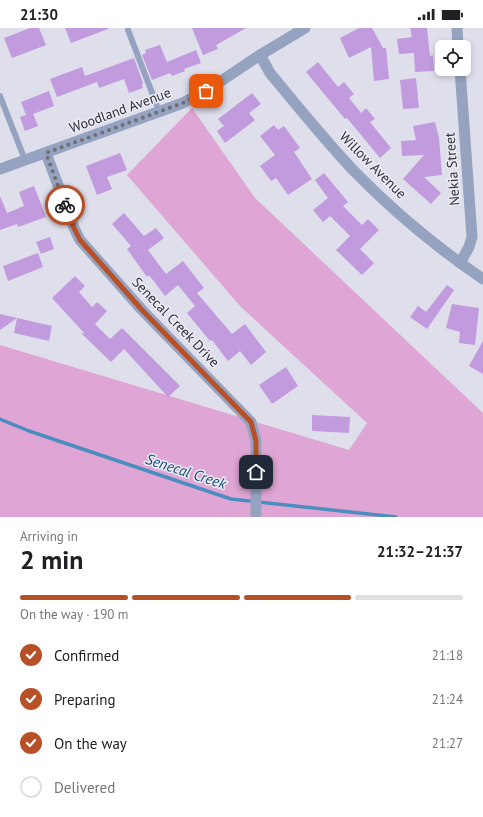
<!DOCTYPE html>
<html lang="en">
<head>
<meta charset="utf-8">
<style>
  body { margin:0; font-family:"PT Sans",sans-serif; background:#f2f2f2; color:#202124; height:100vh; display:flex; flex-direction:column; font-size:15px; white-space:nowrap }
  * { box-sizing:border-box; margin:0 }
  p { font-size:13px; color:#757577 }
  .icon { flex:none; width:22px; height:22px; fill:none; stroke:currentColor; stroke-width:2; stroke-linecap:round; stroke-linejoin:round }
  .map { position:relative; height:489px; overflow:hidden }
  .panel { display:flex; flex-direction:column; background:#fff; flex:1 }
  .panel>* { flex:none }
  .tools { position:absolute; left:435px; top:12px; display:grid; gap:8px }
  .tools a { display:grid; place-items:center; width:36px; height:36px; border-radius:6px; background:#fff; box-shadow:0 2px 6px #0003; font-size:20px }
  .pin { position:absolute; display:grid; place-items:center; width:34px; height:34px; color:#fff; margin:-17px; border-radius:8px; box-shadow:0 2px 6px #0006 }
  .courier { position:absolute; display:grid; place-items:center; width:40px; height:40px; margin:-20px; border:3px solid #b75027; border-radius:50%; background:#fff; color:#222; box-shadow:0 1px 5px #0007 }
  .summary em { font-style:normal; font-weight:700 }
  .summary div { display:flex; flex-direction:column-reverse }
  .summary { display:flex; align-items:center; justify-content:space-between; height:68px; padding:0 20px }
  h1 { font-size:26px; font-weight:700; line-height:30px }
  .bar { display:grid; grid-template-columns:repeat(4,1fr); gap:6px 4px; align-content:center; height:48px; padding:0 20px }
  .bar i { height:5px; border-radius:3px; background:#e0e0e0 }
  .bar .selected { background:#b75027 }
  .bar p { grid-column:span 4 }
  ol { padding:0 20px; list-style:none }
  li { display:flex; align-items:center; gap:12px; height:44px }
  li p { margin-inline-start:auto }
  li .icon { padding:4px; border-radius:50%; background:#b75027; color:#fff; stroke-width:4 }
  li:last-child { color:#757577 }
  li i { width:22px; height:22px; border:2px solid #e0e0e0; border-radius:50% }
  .status { display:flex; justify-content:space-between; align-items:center; height:28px; padding:0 20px; background:#fff; direction:ltr }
  .status svg { height:11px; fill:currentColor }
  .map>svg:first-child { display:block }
  .green { fill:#dfa5d4 }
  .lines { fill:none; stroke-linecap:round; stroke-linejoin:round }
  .stream { stroke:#4a8ebf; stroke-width:3.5 }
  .building { fill:#c19bde }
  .service { stroke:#95a3c1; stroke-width:6 }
  .minor { stroke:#95a3c1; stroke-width:11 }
  .done { stroke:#6e6e75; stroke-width:4; stroke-dasharray:0 7.2 }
  .route { stroke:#b75027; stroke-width:5 }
  .labels { text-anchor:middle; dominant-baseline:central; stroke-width:3; stroke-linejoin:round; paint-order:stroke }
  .street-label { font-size:14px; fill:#313135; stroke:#ececf8 }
  .water-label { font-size:15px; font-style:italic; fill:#164a6d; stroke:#ececf8 }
</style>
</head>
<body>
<div class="status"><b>21:30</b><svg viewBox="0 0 49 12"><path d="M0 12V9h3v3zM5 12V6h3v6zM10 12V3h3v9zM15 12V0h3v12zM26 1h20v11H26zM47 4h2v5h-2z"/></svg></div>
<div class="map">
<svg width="483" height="489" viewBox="0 0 483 489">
  <rect width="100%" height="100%" fill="#dfdeeb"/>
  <path class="green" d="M 192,80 L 255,170 L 483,385 L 483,489 L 0,489 L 0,317 L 349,422 L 367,395 L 240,278 L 127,147 Z"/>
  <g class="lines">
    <path class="stream" d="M 0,391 L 29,403 L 231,471 L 396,489"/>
  </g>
  <g class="building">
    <path d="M 30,0 L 39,0 L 46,17 L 12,30 L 4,10 Z"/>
    <path d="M 65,0 L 108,0 L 108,1 L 71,15 Z"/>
    <path d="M 192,0 L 246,0 L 216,17 L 218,21 L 203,27 Z"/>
    <path d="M 359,0 L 372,0 L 383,20 L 386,20 L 389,51 L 374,53 L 371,19 L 349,30 L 340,10 Z"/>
    <path d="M 410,0 L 427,0 L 430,28 L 433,27 L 434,43 L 415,44 L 414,25 L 399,26 L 397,11 L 412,9 Z"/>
    <path d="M 160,17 L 167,34 L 196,22 L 201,35 L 184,41 L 185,43 L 172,48 L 170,45 L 152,52 L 142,27 L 146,25 L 145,22 Z"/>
    <path d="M 134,30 L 143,55 L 142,56 L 143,60 L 129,65 L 124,51 L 99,60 L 97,54 L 57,69 L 50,51 L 82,39 L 85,48 Z"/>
    <path d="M 318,34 L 338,59 L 344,54 L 354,66 L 349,70 L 361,85 L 366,80 L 375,91 L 370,94 L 391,120 L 380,130 L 347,90 L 345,91 L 306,44 Z"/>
    <path d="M 416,50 L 419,80 L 403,81 L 400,52 Z"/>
    <path d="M 49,63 L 54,78 L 33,86 L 38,98 L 25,103 L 20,89 L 26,87 L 21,74 Z"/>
    <path d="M 252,65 L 261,76 L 249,85 L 255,92 L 225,115 L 217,103 L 224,98 L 218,91 Z"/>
    <path d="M 435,94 L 439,110 L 442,147 L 424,149 L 441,165 L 431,176 L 403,151 L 424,127 L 402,128 L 401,113 L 416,112 L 413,98 Z"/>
    <path d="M 274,97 L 278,102 L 284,98 L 300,120 L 294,124 L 312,151 L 288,167 L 276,150 L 271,153 L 260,138 L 275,127 L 260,108 Z"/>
    <path d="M 120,125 L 127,142 L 107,149 L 112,161 L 97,167 L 86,138 Z"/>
    <path d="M 324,145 L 348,174 L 343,178 L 362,197 L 368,191 L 379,202 L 360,221 L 374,235 L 362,247 L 336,222 L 350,208 L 330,188 L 323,194 L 313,182 L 328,170 L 315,152 Z"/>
    <path d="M 34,158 L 46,189 L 18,199 L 17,196 L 0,202 L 0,168 L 7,185 L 24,178 L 19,164 Z"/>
    <path d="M 124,185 L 144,208 L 156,200 L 164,210 L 148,222 L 166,246 L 183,233 L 204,260 L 197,265 L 232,306 L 245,296 L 266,324 L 251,337 L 240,323 L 228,333 L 212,312 L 210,313 L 187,285 L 195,278 L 178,257 L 165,268 L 149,247 L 147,249 L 127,221 L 131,218 L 112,196 Z"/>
    <path d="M 50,209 L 54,221 L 41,226 L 36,214 Z"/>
    <path d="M 38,225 L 43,239 L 8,253 L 3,238 Z"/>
    <path d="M 75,248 L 85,258 L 79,264 L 92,279 L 97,274 L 107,283 L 95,296 L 110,311 L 122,300 L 180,358 L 168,369 L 124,321 L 111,334 L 81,305 L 85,306 L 52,270 Z"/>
    <path d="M 447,257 L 454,262 L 427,301 L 410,289 L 418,278 L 426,284 Z"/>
    <path d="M 452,276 L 479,280 L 475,317 L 459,315 L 460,304 L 446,300 Z"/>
    <path d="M 0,286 L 52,298 L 49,313 L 14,305 L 17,290 L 0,302 Z"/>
    <path d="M 483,313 L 483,346 L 469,338 Z"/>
    <path d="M 286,339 L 298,358 L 272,376 L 259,357 Z"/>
    <path d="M 312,387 L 350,389 L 349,405 L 312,403 Z"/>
  </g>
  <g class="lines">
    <g class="service">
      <path d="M 128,2 L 159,83"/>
      <path d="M 0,68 L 25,132"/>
    </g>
    <g class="minor">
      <path d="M 457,0 L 458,19"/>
      <path d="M 260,27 L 270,45 C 297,78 324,111 353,142 C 392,182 436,219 483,251"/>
      <path d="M 460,41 L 472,209 L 469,219 L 460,235"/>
      <path d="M 46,125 L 74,200 L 80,212 L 142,282 L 251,394 L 256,413 L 256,489"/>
      <path d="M 0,141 L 183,75 L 215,57 L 260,27 L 305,0"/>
    </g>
  </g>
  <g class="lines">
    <path class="done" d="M 65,177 L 46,125 L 183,75 L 206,63"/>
    <path class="route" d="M 65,177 L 74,200 L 80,212 L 142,282 L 251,394 L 256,413 L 256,444"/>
  </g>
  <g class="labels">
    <g class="street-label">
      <text transform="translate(120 82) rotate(-20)">Woodland Avenue</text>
      <text transform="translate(373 137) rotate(45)">Willow Avenue</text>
      <text transform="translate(452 141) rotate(-94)">Nekia Street</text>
      <text transform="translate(176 294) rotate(46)">Senecal Creek Drive</text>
    </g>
    <g class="water-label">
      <text transform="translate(186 443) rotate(18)">Senecal Creek</text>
    </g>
  </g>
</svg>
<div class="tools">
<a><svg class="icon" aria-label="locate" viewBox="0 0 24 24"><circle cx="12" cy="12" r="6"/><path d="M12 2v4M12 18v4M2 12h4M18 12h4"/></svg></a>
</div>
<div class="pin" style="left:206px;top:63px;background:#ea580c"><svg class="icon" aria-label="bag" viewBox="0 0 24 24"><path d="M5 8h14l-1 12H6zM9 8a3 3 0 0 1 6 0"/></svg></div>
<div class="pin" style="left:256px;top:444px;background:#1f2937"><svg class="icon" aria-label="home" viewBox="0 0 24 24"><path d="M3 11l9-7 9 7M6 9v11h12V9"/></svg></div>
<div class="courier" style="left:65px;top:177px"><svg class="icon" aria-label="bike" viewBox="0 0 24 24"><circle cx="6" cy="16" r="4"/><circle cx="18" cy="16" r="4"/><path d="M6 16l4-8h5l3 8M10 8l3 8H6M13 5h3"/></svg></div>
</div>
<section class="panel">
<div class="summary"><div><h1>2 min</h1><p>Arriving in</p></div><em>21:32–21:37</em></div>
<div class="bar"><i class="selected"></i><i class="selected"></i><i class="selected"></i><i></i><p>On the way · 190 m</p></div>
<ol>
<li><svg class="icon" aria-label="check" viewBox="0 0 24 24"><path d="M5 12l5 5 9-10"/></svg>Confirmed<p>21:18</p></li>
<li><svg class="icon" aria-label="check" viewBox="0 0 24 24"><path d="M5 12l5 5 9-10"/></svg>Preparing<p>21:24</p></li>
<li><svg class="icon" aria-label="check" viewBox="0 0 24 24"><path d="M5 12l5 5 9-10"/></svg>On the way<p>21:27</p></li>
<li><i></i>Delivered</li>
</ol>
</section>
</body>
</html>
